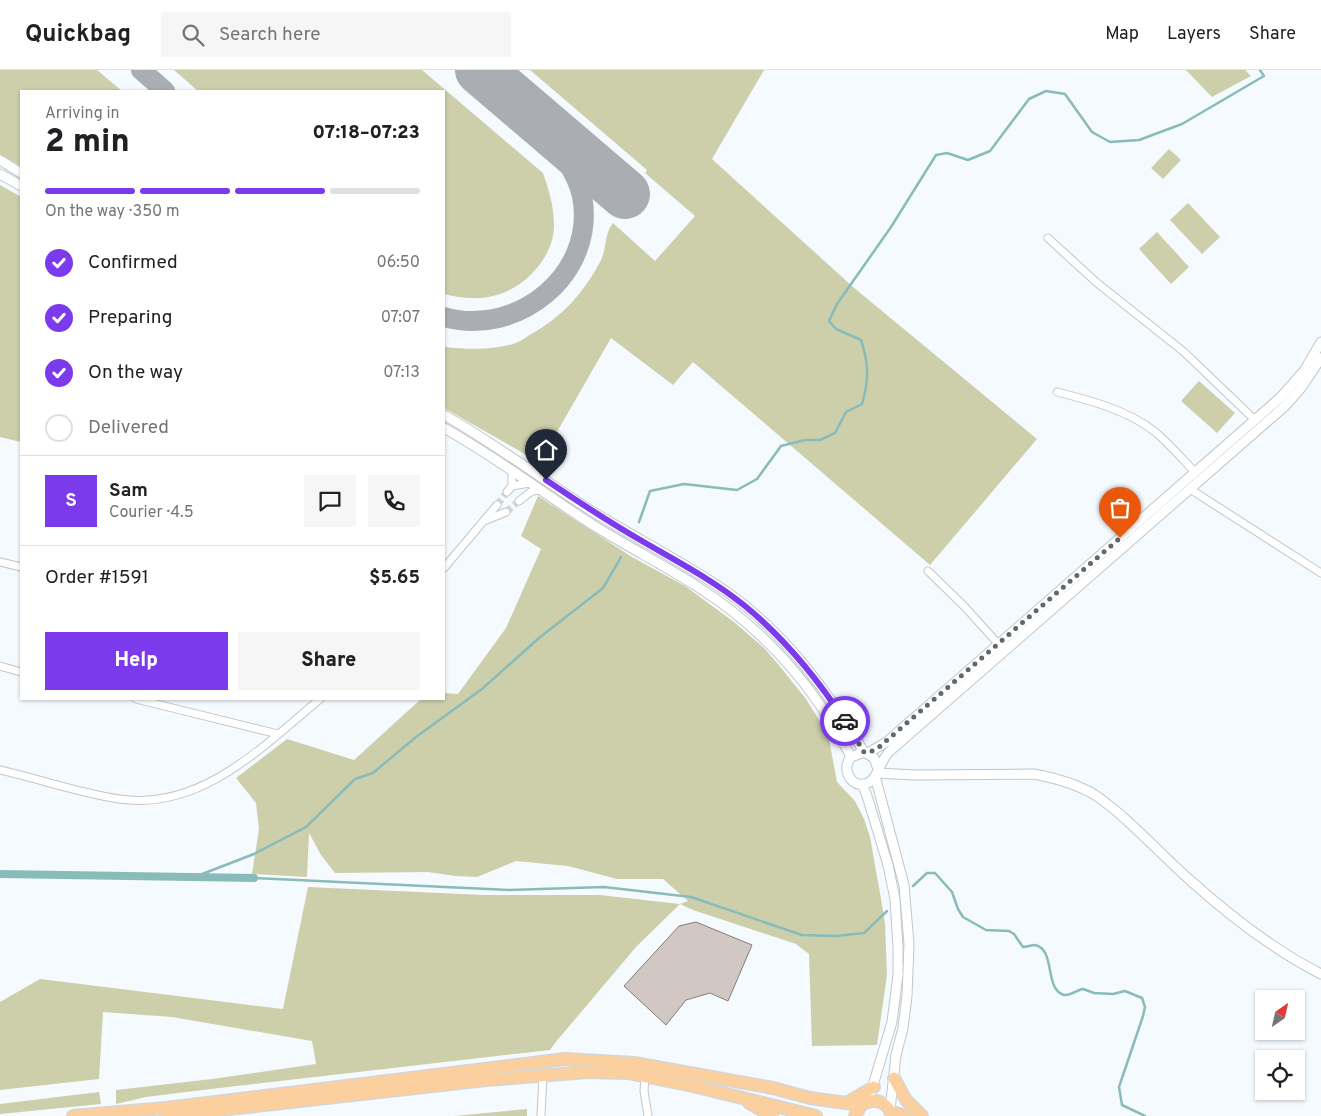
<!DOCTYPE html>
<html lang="en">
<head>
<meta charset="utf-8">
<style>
  body { margin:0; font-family:Overpass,sans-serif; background:#f6f6f6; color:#202124; height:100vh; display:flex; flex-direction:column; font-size:19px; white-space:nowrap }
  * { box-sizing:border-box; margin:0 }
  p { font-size:16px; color:#757577 }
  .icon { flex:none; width:28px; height:28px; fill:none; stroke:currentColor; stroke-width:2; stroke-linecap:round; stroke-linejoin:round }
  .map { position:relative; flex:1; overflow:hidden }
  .side { position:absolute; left:20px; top:20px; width:425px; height:610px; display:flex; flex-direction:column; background:#fff; border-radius:0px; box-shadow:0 1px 4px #0004 }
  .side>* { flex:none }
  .needle { width:32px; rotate:34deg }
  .tools { position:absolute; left:1255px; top:920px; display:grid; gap:10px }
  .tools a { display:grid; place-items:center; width:50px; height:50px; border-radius:0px; background:#fff; box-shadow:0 1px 4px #0004; font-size:25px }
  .pin { position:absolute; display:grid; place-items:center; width:42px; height:42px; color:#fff; margin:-51px -21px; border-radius:50% 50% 50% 0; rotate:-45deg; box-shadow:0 0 5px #0007 }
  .pin .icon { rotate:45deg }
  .courier { position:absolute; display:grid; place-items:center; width:50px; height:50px; margin:-25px; border:4px solid #7c3aed; border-radius:50%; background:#fff; color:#222; box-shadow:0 1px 6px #0007 }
  .headline em { font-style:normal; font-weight:800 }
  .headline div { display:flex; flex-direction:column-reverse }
  .headline { display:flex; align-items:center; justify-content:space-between; height:85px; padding:0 25px }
  h1 { font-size:32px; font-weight:800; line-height:38px }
  .bar { display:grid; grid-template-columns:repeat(4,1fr); gap:8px 5px; align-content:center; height:60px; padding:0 25px }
  .bar i { height:6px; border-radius:4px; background:#e0e0e0 }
  .bar .on { background:#7c3aed }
  .bar p { grid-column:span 4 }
  .line { display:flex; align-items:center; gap:12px; padding:0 25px; border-top:1px solid #e0e0e0 }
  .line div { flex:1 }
  .round { display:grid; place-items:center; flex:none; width:52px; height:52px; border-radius:0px; background:#f6f6f6 }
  ol { padding:0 25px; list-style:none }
  li { display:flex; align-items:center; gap:15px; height:55px }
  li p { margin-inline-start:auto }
  li .icon { padding:5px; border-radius:50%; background:#7c3aed; color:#fff; stroke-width:4 }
  li:last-child { color:#757577 }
  li i { width:28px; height:28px; border:2px solid #e0e0e0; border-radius:50% }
  .button { display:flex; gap:10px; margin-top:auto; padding:10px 25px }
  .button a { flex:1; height:58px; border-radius:0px; background:#7c3aed; color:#fff; font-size:20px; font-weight:800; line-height:58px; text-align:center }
  .button a+a { background:#f6f6f6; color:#202124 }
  header { display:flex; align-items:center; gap:30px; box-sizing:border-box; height:70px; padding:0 25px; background:#fff; border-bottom:1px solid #e0e0e0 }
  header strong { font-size:24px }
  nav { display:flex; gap:28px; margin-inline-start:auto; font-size:18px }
  .search { width:350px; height:45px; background:#f6f6f6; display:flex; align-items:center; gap:12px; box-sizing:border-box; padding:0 18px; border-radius:0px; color:#757577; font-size:19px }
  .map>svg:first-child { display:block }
  .green { fill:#cdcfaa }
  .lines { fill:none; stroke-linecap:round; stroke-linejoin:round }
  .stream { stroke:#89bbbb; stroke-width:2.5 }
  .canal { stroke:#89bbbb; stroke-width:8 }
  .taxiway { stroke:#aaaeb2; stroke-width:20 }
  .runway { stroke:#aaaeb2; stroke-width:50 }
  .building { fill:#d1c8c4; stroke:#857d78 }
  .minor-tunnel { stroke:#d3d8dc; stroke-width:7; stroke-dasharray:7 3.5; stroke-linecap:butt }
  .minor-casing { stroke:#bfc7cd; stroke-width:9 }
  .tertiary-casing { stroke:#bfc7cd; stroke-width:11 }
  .trunk-casing { stroke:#d5d5d6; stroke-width:14 }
  .minor { stroke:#fff; stroke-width:7 }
  .tertiary { stroke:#fff; stroke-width:9 }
  .trunk { stroke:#fcd09e; stroke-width:11 }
  .done { stroke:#63676a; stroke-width:5; stroke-dasharray:0 9 }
  .route { stroke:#7c3aed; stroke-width:6 }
</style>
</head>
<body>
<header>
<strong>Quickbag</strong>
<div class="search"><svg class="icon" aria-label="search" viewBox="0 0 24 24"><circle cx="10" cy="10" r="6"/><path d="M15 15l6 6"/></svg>Search here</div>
<nav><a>Map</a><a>Layers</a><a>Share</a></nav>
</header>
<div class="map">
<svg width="1321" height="1046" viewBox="0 0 1321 1046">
  <rect width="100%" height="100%" fill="#f5fafe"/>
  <g class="green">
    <path d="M 0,0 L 97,0 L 122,21 L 21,21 L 21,96 L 0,84 Z"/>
    <path d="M 174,0 L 422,0 L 543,103 C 549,120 554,137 554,155 C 554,188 524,219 493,226 C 476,230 460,228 444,224 L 444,21 L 198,21 Z"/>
    <path d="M 530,0 L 764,0 L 712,89 L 853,217 L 1037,369 L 930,495 L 693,292 L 673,315 L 611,268 L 546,381 L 530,387 L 444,338 L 444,277 C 467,279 493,281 516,273 C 522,271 527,266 533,263 C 563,246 584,222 600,192 C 607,180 604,163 613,153 L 655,191 L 695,146 L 645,103 L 647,100 Z"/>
    <path d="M 1186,0 L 1245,0 L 1251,6 L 1212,27 Z"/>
    <path d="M 1169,79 L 1181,90 L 1163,109 L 1151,98 Z"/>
    <path d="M 0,115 L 21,127 L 21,372 L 0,367 Z"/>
    <path d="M 1188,133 L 1220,167 L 1202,184 L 1170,150 Z"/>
    <path d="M 1157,162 L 1189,197 L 1171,214 L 1139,179 Z"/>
    <path d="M 1199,311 L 1235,343 L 1217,363 L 1181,331 Z"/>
    <path d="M 538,426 L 632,487 L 685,516 L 734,552 L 764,578 L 778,594 L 806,629 L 826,661 L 829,669 L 837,712 L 855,731 L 864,749 L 870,767 L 881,829 L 885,853 L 887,905 L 877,975 L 812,976 L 809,884 L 796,874 L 693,840 L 680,834 L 636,877 L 555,973 L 550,980 L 211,1019 L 146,1027 L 116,1034 L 116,1020 L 212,1009 L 316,994 L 312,971 L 172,947 L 103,942 L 99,1009 L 0,1020 L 0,932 L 40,909 L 283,939 L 308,817 L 484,825 L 600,825 L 680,834 L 688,831 L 663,809 L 617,809 L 568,796 L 516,791 L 477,807 L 455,806 L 428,802 L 335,803 L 321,785 L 309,763 L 307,807 L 252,804 L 259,759 L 256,733 L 236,708 L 287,669 L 354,690 L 421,629 L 444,629 L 444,623 L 458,624 L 506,558 L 541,479 L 521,466 Z"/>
    <path d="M 99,1022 L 101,1034 L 0,1044 L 0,1034 Z"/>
    <path d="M 527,1039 L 527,1046 L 454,1046 Z"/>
  </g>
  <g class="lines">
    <g class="stream">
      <path d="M 639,452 L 650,421 L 684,414 L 737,420 L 757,409 L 781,376 L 805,370 L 820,370 L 835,363 L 846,342 L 862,334 C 869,310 869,294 861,270 L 836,259 L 829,251 L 837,234 L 891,157 L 936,85 L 947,83 L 968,90 L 990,81 L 1029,29 L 1046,21 L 1065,24 L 1092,62 L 1110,72 L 1139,70 L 1182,54 L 1264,6 L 1260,0"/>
      <path d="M 197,806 L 254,784 L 306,757 L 355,709 L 373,703 L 416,667 L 482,619 L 539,568 L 603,518 L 621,487"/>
      <path d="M 254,808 L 509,820 L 604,817 L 691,827 L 802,865 L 836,866 L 864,863 L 887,841"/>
      <path d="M 913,816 L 927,803 L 935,803 L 952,822 L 958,839 L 963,847 L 986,860 L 1009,861 L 1014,864 L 1023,877 C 1026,877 1032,875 1035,875 C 1056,879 1044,920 1064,925 C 1070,926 1077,920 1083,919 L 1094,923 L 1113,924 L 1125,921 L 1142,928 L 1145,937 L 1143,946 L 1119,1017 L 1122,1035 L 1145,1046"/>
    </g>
    <path class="canal" d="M 0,804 L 254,808"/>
    <g class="taxiway">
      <path d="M 141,0 L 165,21"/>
      <path d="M 444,247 C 517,268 597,204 582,126 C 575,94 546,65 526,40"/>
    </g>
    <path class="runway" d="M 480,0 L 625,124"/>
  </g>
  <path class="building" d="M 696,852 L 752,875 L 728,931 L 710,923 L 686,930 L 666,955 L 624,916 L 679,856 Z"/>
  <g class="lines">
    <g class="minor-tunnel">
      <path d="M 497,435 L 507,422"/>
      <path d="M 506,442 L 519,431"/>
    </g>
    <defs>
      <g id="minor">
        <path d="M 1048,168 L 1096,212 L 1184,282 L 1255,350"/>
        <path d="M 1057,322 C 1089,330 1127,340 1154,361 C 1169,373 1182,389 1195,402"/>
        <path d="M 512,416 L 530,413"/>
        <path d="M 1190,419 L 1321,503"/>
        <path d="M 507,422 L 512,416 L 512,400"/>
        <path d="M 519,431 L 532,421 L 540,420"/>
        <path d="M 484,451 L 506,442"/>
        <path d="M 0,492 L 21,497"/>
        <path d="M 444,498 L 497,435"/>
        <path d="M 928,501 L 965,537 L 1001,577"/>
        <path d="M 0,596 L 21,602"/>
        <path d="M 136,629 L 278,664"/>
        <path d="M 0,700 C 39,709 79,723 119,729 C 201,741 262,677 320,629"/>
        <path d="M 645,1006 L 644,1021 L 648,1046"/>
        <path d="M 541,1046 L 543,1005"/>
      </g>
      <g id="tertiary">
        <path d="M 0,90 L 21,103"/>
        <path d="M 0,104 L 21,116"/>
        <path d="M 444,345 C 494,373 539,407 587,438 C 633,467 682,491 727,522 C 785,563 828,621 864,682"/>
        <path d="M 444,358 C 496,387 543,423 593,455 C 628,477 664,495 698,517 C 764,559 815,617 851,687"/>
        <path d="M 868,683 L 888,671 L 1281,327 L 1304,301 L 1321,272"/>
        <path d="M 878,699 L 874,688 L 864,682 L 851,687 C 839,701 855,723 871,711 C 878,706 881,689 890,681 L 1285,336 L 1301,318 L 1321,288"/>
        <path d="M 877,703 L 915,705 L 1034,704 C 1055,708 1077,714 1095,725 C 1128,747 1161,785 1191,811 C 1230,846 1274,880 1321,904"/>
        <path d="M 875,706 L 904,815 L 909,874 L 907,926 L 903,958 L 896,985 L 890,1040"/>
        <path d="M 862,714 L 867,726 L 888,795 L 895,829 L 898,877 L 898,905 L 892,952 L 871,1022"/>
      </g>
      <g id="trunk">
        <path d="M 894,1008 L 906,1030 L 922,1046"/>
        <path d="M 848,1032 L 874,1017"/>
        <path d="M 749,1033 L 772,1046"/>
        <path d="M 892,1042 L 906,1046"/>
        <path d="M 73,1046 L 166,1038 L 565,989 L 634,993 L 773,1018 L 810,1028 L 861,1035"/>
        <path d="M 166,1046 L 486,1010 L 588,1002 L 628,1003 L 693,1016 L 816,1046"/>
        <path d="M 855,1046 L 861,1035 C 873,1027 888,1031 892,1046"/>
      </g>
    </defs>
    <use href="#minor" class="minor-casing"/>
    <use href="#tertiary" class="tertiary-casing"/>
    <use href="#trunk" class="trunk-casing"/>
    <use href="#minor" class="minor"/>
    <use href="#tertiary" class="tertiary"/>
    <use href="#trunk" class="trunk"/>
  </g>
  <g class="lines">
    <path class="done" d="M 845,651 L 864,682 L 868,683 L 878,678 L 1120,468"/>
    <path class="route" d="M 546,410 C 577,431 609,452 642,471 C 678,492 713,510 745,536 C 785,569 817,608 845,651"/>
  </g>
</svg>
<div class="tools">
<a><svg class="needle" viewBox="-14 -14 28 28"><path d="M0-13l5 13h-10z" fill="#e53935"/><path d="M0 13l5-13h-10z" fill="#757577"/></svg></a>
<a><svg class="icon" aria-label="locate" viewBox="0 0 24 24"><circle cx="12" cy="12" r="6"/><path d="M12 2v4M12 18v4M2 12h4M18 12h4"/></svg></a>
</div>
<div class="pin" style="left:1120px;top:468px;background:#ea580c"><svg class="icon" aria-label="bag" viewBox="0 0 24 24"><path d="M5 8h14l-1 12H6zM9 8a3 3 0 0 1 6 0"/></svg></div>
<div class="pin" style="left:546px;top:410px;background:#1f2937"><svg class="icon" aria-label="home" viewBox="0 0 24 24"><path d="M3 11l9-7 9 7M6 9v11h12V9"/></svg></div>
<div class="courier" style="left:845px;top:651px"><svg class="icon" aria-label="car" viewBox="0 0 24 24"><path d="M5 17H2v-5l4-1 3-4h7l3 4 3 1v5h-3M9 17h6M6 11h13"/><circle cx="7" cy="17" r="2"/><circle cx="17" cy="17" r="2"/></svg></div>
<section class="side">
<div class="headline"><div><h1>2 min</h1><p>Arriving in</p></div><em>07:18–07:23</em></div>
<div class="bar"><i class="on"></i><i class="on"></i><i class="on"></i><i></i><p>On the way · 350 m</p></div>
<ol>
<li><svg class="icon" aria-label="check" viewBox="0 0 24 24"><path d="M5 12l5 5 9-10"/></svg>Confirmed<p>06:50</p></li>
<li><svg class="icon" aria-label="check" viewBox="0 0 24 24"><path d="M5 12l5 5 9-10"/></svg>Preparing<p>07:07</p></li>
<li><svg class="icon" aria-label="check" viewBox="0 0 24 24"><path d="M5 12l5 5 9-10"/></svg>On the way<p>07:13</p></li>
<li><i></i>Delivered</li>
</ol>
<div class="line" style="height:90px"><b class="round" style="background:#7c3aed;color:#fff">S</b><div><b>Sam</b><p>Courier · 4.5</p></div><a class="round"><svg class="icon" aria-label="chat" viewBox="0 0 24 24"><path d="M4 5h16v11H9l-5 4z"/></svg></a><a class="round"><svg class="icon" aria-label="phone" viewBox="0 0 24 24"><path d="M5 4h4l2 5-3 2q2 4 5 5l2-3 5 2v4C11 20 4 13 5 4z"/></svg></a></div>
<div class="line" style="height:65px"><div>Order #1591</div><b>$5.65</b></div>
<div class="button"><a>Help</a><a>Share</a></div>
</section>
</div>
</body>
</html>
